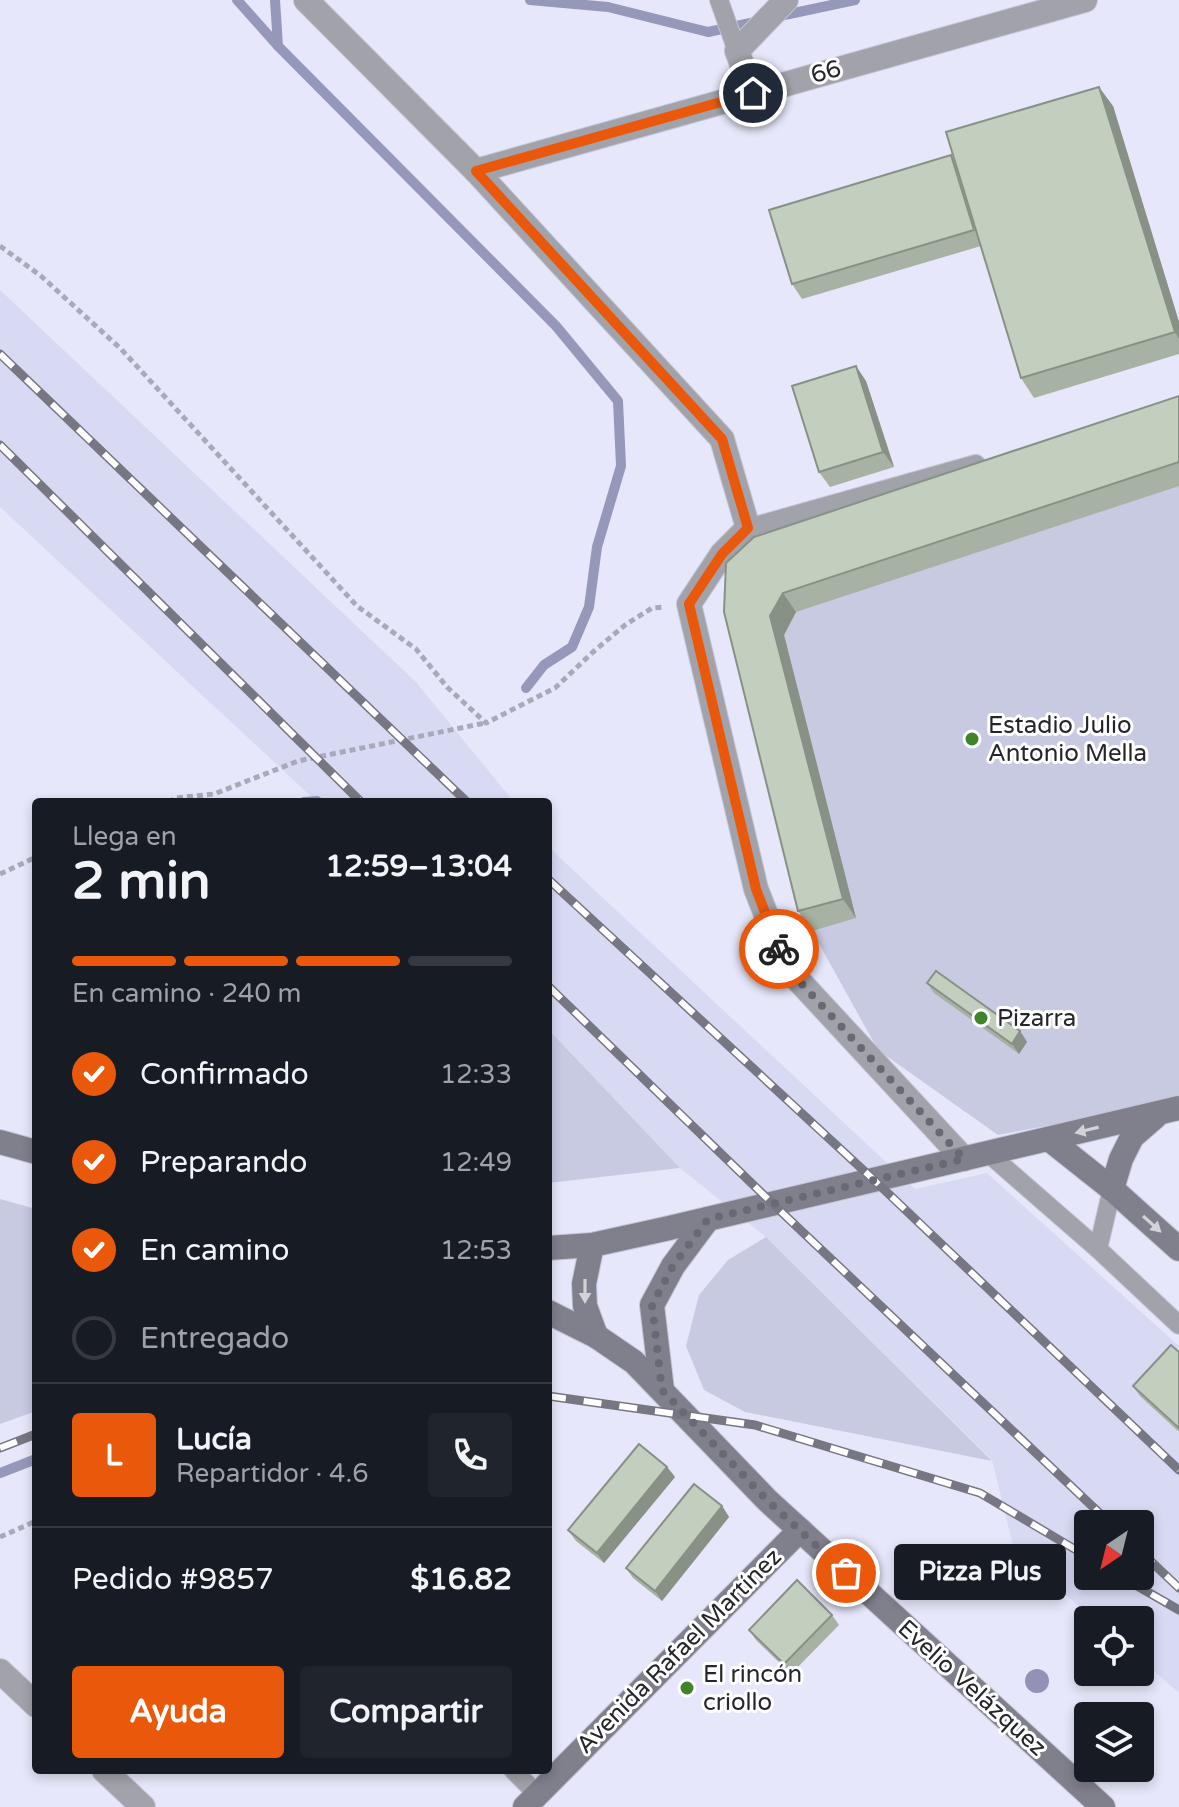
<!DOCTYPE html>
<html lang="es">
<head>
<meta charset="utf-8">
<style>
  body { margin:0; font-family:"Varela Round",sans-serif; background:#20242c; color:#f1f3f6; height:100vh; display:flex; flex-direction:column; font-size:30px; white-space:nowrap }
  * { box-sizing:border-box; margin:0 }
  p { font-size:26px; color:#9ea1a6 }
  .icon { flex:none; width:44px; height:44px; fill:none; stroke:currentColor; stroke-width:2; stroke-linecap:round; stroke-linejoin:round }
  .map { position:relative; flex:1; overflow:hidden }
  .details { position:absolute; left:32px; top:798px; width:520px; height:976px; display:flex; flex-direction:column; background:#171b24; border-radius:8px; box-shadow:0 4px 12px #0003 }
  .details>* { flex:none }
  .needle { width:52px; rotate:215deg }
  .tools { position:absolute; left:1074px; top:1510px; display:grid; gap:16px }
  .tools a { display:grid; place-items:center; width:80px; height:80px; border-radius:8px; background:#171b24; box-shadow:0 4px 12px #0003; font-size:40px }
  .pin { position:absolute; display:grid; place-items:center; width:68px; height:68px; color:#fff; margin:-34px; border:4px solid #fff; border-radius:50%; box-shadow:0 2px 8px #0007 }
  .courier { position:absolute; display:grid; place-items:center; width:80px; height:80px; margin:-40px; border:6px solid #ea580c; border-radius:50%; background:#fff; color:#222; box-shadow:0 2px 10px #0007 }
  .bubble { position:absolute; height:56px; border-radius:8px; background:#171b24; box-shadow:0 4px 12px #0003; font-size:26px; font-weight:800; line-height:56px; text-align:center }
  .head em { font-style:normal; font-weight:800 }
  .head div { display:flex; flex-direction:column-reverse }
  .head { display:flex; align-items:center; justify-content:space-between; height:136px; padding:0 40px }
  h1 { font-size:52px; font-weight:800; line-height:60px }
  .bar { display:grid; grid-template-columns:repeat(4,1fr); gap:12px 8px; align-content:center; height:96px; padding:0 40px }
  .bar i { height:10px; border-radius:6px; background:#363941 }
  .bar .active { background:#ea580c }
  .bar p { grid-column:span 4 }
  .line { display:flex; align-items:center; gap:20px; padding:0 40px; border-top:2px solid #363941 }
  .line div { flex:1 }
  .round { display:grid; place-items:center; flex:none; width:84px; height:84px; border-radius:8px; background:#20242c }
  ol { padding:0 40px; list-style:none }
  li { display:flex; align-items:center; gap:24px; height:88px }
  li p { margin-inline-start:auto }
  li .icon { padding:8px; border-radius:50%; background:#ea580c; color:#fff; stroke-width:4 }
  li:last-child { color:#9ea1a6 }
  li i { width:44px; height:44px; border:4px solid #363941; border-radius:50% }
  .primary-button { display:flex; gap:16px; margin-top:auto; padding:16px 40px }
  .primary-button a { flex:1; height:92px; border-radius:8px; background:#ea580c; color:#fff; font-size:32px; font-weight:800; line-height:92px; text-align:center }
  .primary-button a+a { background:#20242c; color:#f1f3f6 }
  .map>svg:first-child { display:block }
  .built { fill:#d8daf4; fill-rule:evenodd }
  .green { fill:#c8cae2 }
  .lines { fill:none; stroke-linecap:round; stroke-linejoin:round }
  .stream { stroke:#9698b9; stroke-width:10 }
  .lane-casing { stroke:#c3c4d5; stroke-width:20 }
  .street-casing { stroke:#c3c4d5; stroke-width:26 }
  .secondary-casing { stroke:#c3c4d5; stroke-width:26 }
  .path { stroke:#a9aab9; stroke-width:5; stroke-dasharray:6 4; stroke-linecap:butt }
  .lane { stroke:#a2a2aa; stroke-width:18 }
  .street { stroke:#a2a2aa; stroke-width:24 }
  .secondary { stroke:#7f808c; stroke-width:24 }
  .rail-casing { stroke:#777783; stroke-width:9 }
  .rail { stroke:#fff; stroke-width:6; stroke-dasharray:18; stroke-linecap:butt }
  .tree { fill:#9192b5 }
  .wall { fill:#a7b2a4 }
  .shaded-wall { fill:#889186 }
  .building { fill:#c2cfbf; stroke:#889186; stroke-width:2 }
  .oneway { fill:#d2d3d7 }
  .done { stroke:#696974; stroke-width:8; stroke-dasharray:0 14.4 }
  .route { stroke:#ea580c; stroke-width:10 }
  .poi-dot { fill:#3f8428; stroke:#fff; stroke-width:3 }
  .labels { text-anchor:middle; dominant-baseline:central; stroke-width:6; stroke-linejoin:round; paint-order:stroke }
  .street-label { font-size:24px; fill:#25252c; stroke:#fff }
  .poi-label { font-size:24px; fill:#25252c; stroke:#fff; text-anchor:start }
</style>
</head>
<body>
<div class="map">
<svg width="1179" height="1807" viewBox="0 0 1179 1807">
  <rect width="100%" height="100%" fill="#e6e7fa"/>
  <g class="built">
    <path d="M 0,290 L 416,682 L 514,802 L 317,802 L 0,507 Z"/>
    <path d="M 548,844 L 557,855 L 915,1189 L 987,1173 L 1179,1346 L 1179,1693 L 1140,1659 L 1140,1620 L 1095,1620 L 1014,1550 L 992,1460 L 766,1237 L 680,1168 L 548,1029 ZM 1088,1524 L 1140,1524 L 1140,1576 L 1088,1576 Z"/>
  </g>
  <g class="green">
    <path d="M 1179,419 L 1179,1101 L 998,1135 L 878,1050 L 812,931 L 738,631 Z"/>
    <path d="M 548,1029 L 680,1168 L 548,1183 Z"/>
    <path d="M 0,1199 L 36,1209 L 36,1411 L 0,1424 Z"/>
    <path d="M 766,1237 L 992,1461 L 745,1412 L 704,1390 L 686,1346 L 699,1295 L 728,1260 Z"/>
  </g>
  <g class="lines">
    <g class="stream">
      <path d="M 237,0 L 278,46 L 556,326 L 618,401 L 621,466 L 597,547 L 589,607 L 572,647 L 544,665 L 526,688"/>
      <path d="M 275,0 L 278,46"/>
      <path d="M 530,0 L 608,7 L 708,32 L 760,21"/>
      <path d="M 775,17 L 855,0"/>
      <path d="M 304,802 L 317,801"/>
      <path d="M 0,1473 L 36,1459"/>
    </g>
    <defs>
      <g id="lane">
        <path d="M 719,0 L 737,51"/>
        <path d="M 748,528 L 976,464"/>
        <path d="M 988,1153 L 1098,1249 L 1179,1325"/>
        <path d="M 1098,1249 L 1112,1189"/>
        <path d="M 513,1770 L 537,1794"/>
      </g>
      <g id="street">
        <path d="M 306,0 L 476,171 L 722,439 L 748,528 L 722,554 L 689,604 L 756,889 L 787,968 L 964,1159"/>
        <path d="M 753,93 L 737,51 L 786,0"/>
        <path d="M 476,171 L 1085,0"/>
        <path d="M 0,1671 L 36,1705"/>
        <path d="M 104,1770 L 143,1807"/>
      </g>
      <g id="secondary">
        <path d="M 1049,1139 L 1112,1189 L 1179,1249"/>
        <path d="M 0,1142 L 36,1152"/>
        <path d="M 1112,1189 L 1121,1159 L 1132,1137 L 1155,1117"/>
        <path d="M 592,1245 L 584,1284 L 585,1306 L 596,1336"/>
        <path d="M 548,1248 L 592,1245 L 665,1229 L 1179,1108"/>
        <path d="M 548,1312 L 596,1336 L 634,1362 L 767,1500 L 1103,1807"/>
        <path d="M 662,1390 L 652,1305 L 673,1266 L 708,1219"/>
        <path d="M 525,1807 L 800,1530"/>
      </g>
    </defs>
    <use href="#lane" class="lane-casing"/>
    <use href="#street" class="street-casing"/>
    <use href="#secondary" class="secondary-casing"/>
    <g class="path">
      <path d="M 0,246 L 41,276 L 121,349 L 357,606 L 416,649 L 447,687 L 486,723 L 555,688 L 593,652 L 625,625 L 652,608 L 664,607"/>
      <path d="M 168,802 L 176,798 L 214,794 L 298,761 L 485,723"/>
      <path d="M 0,874 L 36,857"/>
      <path d="M 0,1537 L 36,1521"/>
    </g>
    <use href="#lane" class="lane"/>
    <use href="#street" class="street"/>
    <use href="#secondary" class="secondary"/>
    <defs>
      <g id="rail">
        <path d="M 0,354 L 467,802"/>
        <path d="M 0,445 L 361,802"/>
        <path d="M 548,879 L 874,1180 L 1179,1470"/>
        <path d="M 548,986 L 773,1204 L 1111,1524"/>
        <path d="M 548,1396 L 755,1425 L 980,1493 L 1088,1557"/>
        <path d="M 0,1448 L 36,1434"/>
        <path d="M 1140,1551 L 1179,1588"/>
        <path d="M 1120,1576 L 1179,1610"/>
      </g>
    </defs>
    <use href="#rail" class="rail-casing"/>
    <use href="#rail" class="rail"/>
  </g>
  <circle class="tree" cx="1037" cy="1681" r="12"/>
  <g class="wall">
    <path d="M 1113,106 L 1179,322 L 1179,354 L 1034,398 L 1021,378 L 981,246 L 802,299 L 792,284 L 951,155 L 954,159 Z"/>
    <path d="M 866,381 L 894,467 L 830,487 L 819,472 Z"/>
    <path d="M 1179,396 L 1179,486 L 796,612 L 784,635 L 856,918 L 812,931 L 798,911 L 724,612 Z"/>
    <path d="M 927,983 L 1020,1031 L 1027,1042 L 1019,1054 L 934,993 Z"/>
    <path d="M 1179,1352 L 1179,1432 L 1140,1396 L 1133,1386 Z"/>
    <path d="M 667,1467 L 675,1477 L 604,1563 L 576,1541 L 568,1530 Z"/>
    <path d="M 722,1506 L 729,1517 L 662,1601 L 633,1578 L 626,1568 Z"/>
    <path d="M 832,1615 L 839,1625 L 791,1674 L 756,1640 L 749,1630 Z"/>
  </g>
  <g class="shaded-wall">
    <path d="M 1099,87 L 1113,106 L 1179,322 L 1179,339 L 1175,332 Z"/>
    <path d="M 856,366 L 866,381 L 894,467 L 883,452 Z"/>
    <path d="M 783,593 L 796,612 L 784,635 L 856,918 L 843,899 L 770,616 Z"/>
    <path d="M 1020,1031 L 1027,1042 L 1019,1054 L 1012,1044 Z"/>
    <path d="M 667,1467 L 675,1477 L 604,1563 L 597,1553 Z"/>
    <path d="M 722,1506 L 729,1517 L 662,1601 L 655,1591 Z"/>
  </g>
  <g class="building">
    <path d="M 1099,87 L 1175,332 L 1021,378 L 946,132 Z"/>
    <path d="M 951,155 L 974,230 L 792,284 L 769,210 Z"/>
    <path d="M 856,366 L 883,452 L 819,472 L 792,386 Z"/>
    <path d="M 1179,396 L 1179,462 L 783,593 L 770,616 L 843,899 L 798,911 L 724,612 L 726,563 L 754,537 Z"/>
    <path d="M 936,971 L 1020,1031 L 1012,1044 L 927,983 Z"/>
    <path d="M 1171,1345 L 1179,1352 L 1179,1428 L 1133,1386 Z"/>
    <path d="M 639,1444 L 667,1467 L 597,1553 L 568,1530 Z"/>
    <path d="M 694,1484 L 722,1506 L 655,1591 L 626,1568 Z"/>
    <path d="M 797,1580 L 832,1615 L 784,1664 L 749,1630 Z"/>
  </g>
  <defs><path id="oneway-solid" d="M-6-.8H1V-3.2L6.5 0L1 3.2V.8H-6Z" transform="scale(2)"/></defs>
  <g class="oneway">
    <use href="#oneway-solid" transform="translate(1087 1130) rotate(166)"/>
    <use href="#oneway-solid" transform="translate(1152 1224) rotate(42)"/>
    <use href="#oneway-solid" transform="translate(585 1291) rotate(90)"/>
  </g>
  <g class="lines">
    <path class="done" d="M 779,949 L 787,968 L 964,1159 L 708,1219 L 673,1266 L 652,1305 L 662,1390 L 767,1500 L 846,1573"/>
    <path class="route" d="M 753,93 L 476,171 L 722,439 L 748,528 L 722,554 L 689,604 L 756,889 L 779,949"/>
  </g>
  <g class="poi-dot">
    <circle cx="972" cy="739" r="8"/>
    <circle cx="981" cy="1018" r="8"/>
    <circle cx="687" cy="1688" r="8"/>
  </g>
  <g class="labels">
    <g class="street-label">
      <text transform="translate(826 72) rotate(-16)">66</text>
      <text transform="translate(679 1651) rotate(-45)">Avenida Rafael Martínez</text>
      <text transform="translate(972 1688) rotate(42)">Evelio Velázquez</text>
    </g>
    <g class="poi-label">
      <text x="988" y="725">Estadio Julio<tspan x="988" dy="28">Antonio Mella</tspan></text>
      <text x="997" y="1018">Pizarra</text>
      <text x="703" y="1674">El rincón<tspan x="703" dy="28">criollo</tspan></text>
    </g>
  </g>
</svg>
<div class="tools">
<a><svg class="needle" viewBox="-14 -14 28 28"><path d="M0-13l5 13h-10z" fill="#e53935"/><path d="M0 13l5-13h-10z" fill="#9ea1a6"/></svg></a>
<a><svg class="icon" aria-label="locate" viewBox="0 0 24 24"><circle cx="12" cy="12" r="6"/><path d="M12 2v4M12 18v4M2 12h4M18 12h4"/></svg></a>
<a><svg class="icon" aria-label="layers" viewBox="0 0 24 24"><path d="M12 4l9 5-9 5-9-5zM3 14l9 5 9-5"/></svg></a>
</div>
<div class="pin" style="left:846px;top:1573px;background:#ea580c"><svg class="icon" aria-label="bag" viewBox="0 0 24 24"><path d="M5 8h14l-1 12H6zM9 8a3 3 0 0 1 6 0"/></svg></div>
<div class="pin" style="left:753px;top:93px;background:#1f2937"><svg class="icon" aria-label="home" viewBox="0 0 24 24"><path d="M3 11l9-7 9 7M6 9v11h12V9"/></svg></div>
<div class="courier" style="left:779px;top:949px"><svg class="icon" aria-label="bike" viewBox="0 0 24 24"><circle cx="6" cy="16" r="4"/><circle cx="18" cy="16" r="4"/><path d="M6 16l4-8h5l3 8M10 8l3 8H6M13 5h3"/></svg></div>
<div class="bubble" style="left:894px;top:1544px;width:172px">Pizza Plus</div>
<section class="details">
<div class="head"><div><h1>2 min</h1><p>Llega en</p></div><em>12:59–13:04</em></div>
<div class="bar"><i class="active"></i><i class="active"></i><i class="active"></i><i></i><p>En camino · 240 m</p></div>
<ol>
<li><svg class="icon" aria-label="check" viewBox="0 0 24 24"><path d="M5 12l5 5 9-10"/></svg>Confirmado<p>12:33</p></li>
<li><svg class="icon" aria-label="check" viewBox="0 0 24 24"><path d="M5 12l5 5 9-10"/></svg>Preparando<p>12:49</p></li>
<li><svg class="icon" aria-label="check" viewBox="0 0 24 24"><path d="M5 12l5 5 9-10"/></svg>En camino<p>12:53</p></li>
<li><i></i>Entregado</li>
</ol>
<div class="line" style="height:144px"><b class="round" style="background:#ea580c;color:#fff">L</b><div><b>Lucía</b><p>Repartidor · 4.6</p></div><a class="round"><svg class="icon" aria-label="phone" viewBox="0 0 24 24"><path d="M5 4h4l2 5-3 2q2 4 5 5l2-3 5 2v4C11 20 4 13 5 4z"/></svg></a></div>
<div class="line" style="height:104px"><div>Pedido #9857</div><b>$16.82</b></div>
<div class="primary-button"><a>Ayuda</a><a>Compartir</a></div>
</section>
</div>
</body>
</html>
